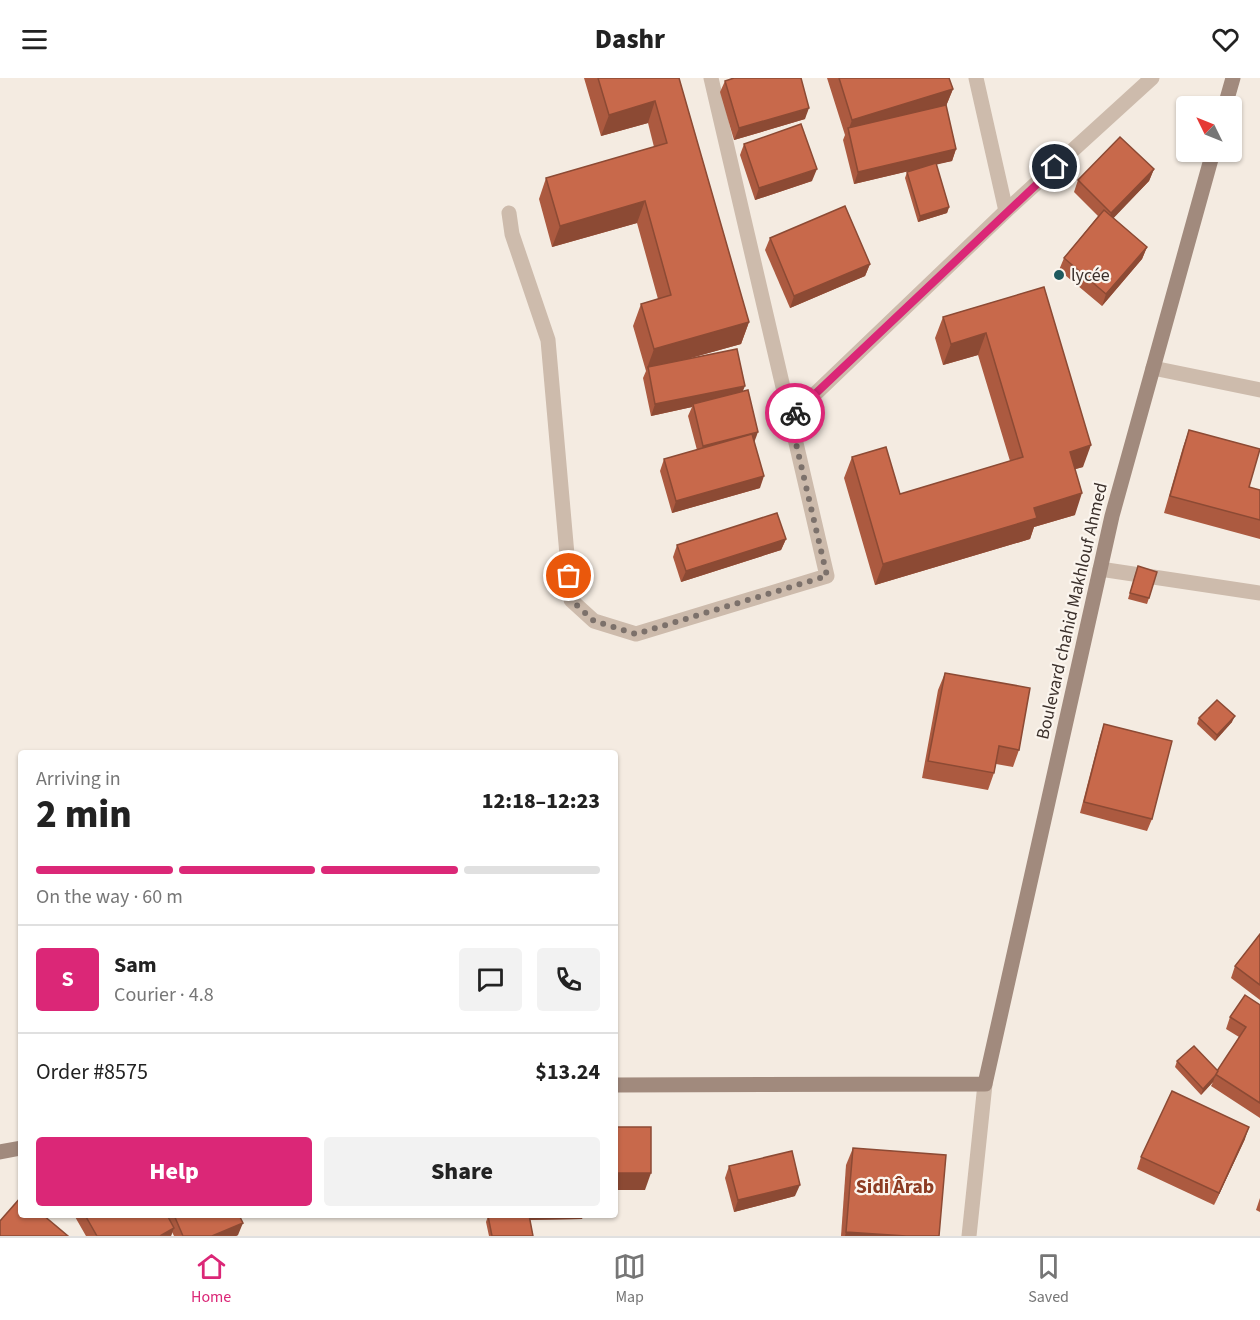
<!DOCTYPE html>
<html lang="en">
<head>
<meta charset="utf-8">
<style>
  body { margin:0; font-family:"Source Sans 3",sans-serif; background:#f2f2f2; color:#222; height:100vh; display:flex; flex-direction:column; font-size:22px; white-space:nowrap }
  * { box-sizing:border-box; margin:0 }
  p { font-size:20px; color:#767676 }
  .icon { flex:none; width:33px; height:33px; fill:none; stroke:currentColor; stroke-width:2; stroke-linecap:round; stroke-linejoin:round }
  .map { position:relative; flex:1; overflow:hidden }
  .sheet { position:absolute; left:18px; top:672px; width:600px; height:468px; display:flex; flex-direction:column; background:#fff; border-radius:6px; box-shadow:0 2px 4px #0004 }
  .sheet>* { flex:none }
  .needle { width:39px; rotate:313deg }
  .buttons { position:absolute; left:1176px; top:18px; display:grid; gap:12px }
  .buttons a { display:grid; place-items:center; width:66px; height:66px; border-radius:6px; background:#fff; box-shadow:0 2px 4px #0004; font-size:30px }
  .pin { position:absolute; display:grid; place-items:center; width:51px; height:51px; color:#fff; margin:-26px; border:3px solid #fff; border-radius:50%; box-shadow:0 2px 6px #0007 }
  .courier { position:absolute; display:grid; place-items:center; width:60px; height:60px; margin:-30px; border:4px solid #db2777; border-radius:50%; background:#fff; color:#222; box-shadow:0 2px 8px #0007 }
  .overview em { font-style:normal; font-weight:800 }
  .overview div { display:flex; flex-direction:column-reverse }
  .overview { display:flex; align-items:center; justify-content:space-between; height:102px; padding:0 18px }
  h1 { font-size:39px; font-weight:800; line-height:45px }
  .bar { display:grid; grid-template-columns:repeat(4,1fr); gap:9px 6px; align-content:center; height:72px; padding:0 18px }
  .bar i { height:8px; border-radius:4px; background:#e0e0e0 }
  .bar .on { background:#db2777 }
  .bar p { grid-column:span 4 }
  .line { display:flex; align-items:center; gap:15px; padding:0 18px; border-top:2px solid #e0e0e0 }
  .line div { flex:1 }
  .round { display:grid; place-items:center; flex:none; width:63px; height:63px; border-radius:6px; background:#f2f2f2 }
  .primary-button { display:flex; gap:12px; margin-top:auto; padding:12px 18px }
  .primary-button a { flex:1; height:69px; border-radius:6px; background:#db2777; color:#fff; font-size:24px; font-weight:800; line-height:69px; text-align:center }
  .primary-button a+a { background:#f2f2f2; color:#222 }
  header { display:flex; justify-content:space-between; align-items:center; height:78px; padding:0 18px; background:#fff; font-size:27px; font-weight:800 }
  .menu { display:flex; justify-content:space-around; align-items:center; height:84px; border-top:2px solid #e0e0e0; background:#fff; font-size:16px; color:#767676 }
  .menu a { display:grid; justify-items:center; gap:3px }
  .menu .on { color:#db2777 }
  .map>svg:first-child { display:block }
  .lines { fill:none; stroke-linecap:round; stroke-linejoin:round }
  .minor { stroke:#cdbbac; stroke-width:15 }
  .secondary { stroke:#a18a7d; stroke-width:15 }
  .wall { fill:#ac5a40 }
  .shaded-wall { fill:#8c4a34 }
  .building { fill:#c8694b; stroke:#8c4a34; stroke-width:1.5 }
  .done { stroke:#7c716b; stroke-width:6; stroke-dasharray:0 10.8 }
  .route { stroke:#db2777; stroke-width:8 }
  .poi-dot { fill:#1f5a5e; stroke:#fbf5ee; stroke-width:2 }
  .labels { text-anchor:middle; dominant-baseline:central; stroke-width:4.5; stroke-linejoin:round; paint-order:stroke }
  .poi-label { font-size:18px; fill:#3b302b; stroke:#fbf5ee; text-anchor:start }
  .street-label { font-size:18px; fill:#3b302b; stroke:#fbf5ee }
  .neighbourhood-label { font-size:20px; font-weight:bold; fill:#8c3b22; stroke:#fbf5ee }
</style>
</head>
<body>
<header><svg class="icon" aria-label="menu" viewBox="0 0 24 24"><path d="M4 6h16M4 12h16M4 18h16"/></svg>Dashr<svg class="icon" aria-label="heart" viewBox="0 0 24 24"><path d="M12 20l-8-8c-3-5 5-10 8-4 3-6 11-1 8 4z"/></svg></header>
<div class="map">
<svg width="1260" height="1158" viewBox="0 0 1260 1158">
  <rect width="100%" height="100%" fill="#f4ebe1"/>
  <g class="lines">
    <g class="minor">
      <path d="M 976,0 L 1006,133"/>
      <path d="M 509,135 L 512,156 L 548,262 L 571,522 L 594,543 L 636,556 L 827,498 L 711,0"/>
      <path d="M 1153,290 L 1260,312"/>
      <path d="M 790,340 L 1006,133 L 1152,0"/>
      <path d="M 1100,491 L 1260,515"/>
      <path d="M 969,1158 L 985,1006"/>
    </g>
    <g class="secondary">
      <path d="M 1225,28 L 1233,0"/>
      <path d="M 615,1007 L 985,1006 L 1112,438 L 1213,74"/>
      <path d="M 0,1074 L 21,1070"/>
    </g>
  </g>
  <g class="wall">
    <path d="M 584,0 L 679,0 L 749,244 L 741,266 L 690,280 L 743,314 L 754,364 L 760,410 L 672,435 L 660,393 L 664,381 L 697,372 L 688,338 L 692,329 L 651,338 L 643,300 L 646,293 L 633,248 L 641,226 L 658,221 L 637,145 L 552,169 L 539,121 L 546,100 L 654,69 L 648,45 L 601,58 Z"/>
    <path d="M 827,0 L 949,0 L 953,11 L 946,28 L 956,71 L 952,83 L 936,86 L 949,129 L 947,135 L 918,144 L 905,100 L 907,94 L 921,90 L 854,106 L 843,62 L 845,57 Z"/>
    <path d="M 725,3 L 805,41 L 734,62 L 720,14 Z"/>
    <path d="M 744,66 L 812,103 L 755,122 L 740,77 Z"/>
    <path d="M 1154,91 L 1149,103 L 1113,140 L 1147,169 L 1142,181 L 1102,228 L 1059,192 L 1064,180 L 1098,138 L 1074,114 L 1078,102 Z"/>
    <path d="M 770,160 L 870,186 L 865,198 L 790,230 L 765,172 Z"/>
    <path d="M 1044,209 L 1083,389 L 1075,391 L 1075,437 L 1034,449 L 1030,461 L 875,507 L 844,400 L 852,379 L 900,416 L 1010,383 L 978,277 L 943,287 L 935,260 L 943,239 Z"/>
    <path d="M 1189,352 L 1249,409 L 1260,412 L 1260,461 L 1164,435 L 1183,369 Z"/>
    <path d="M 786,461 L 781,472 L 681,504 L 673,479 L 677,467 Z"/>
    <path d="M 1136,494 L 1149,520 L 1147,526 L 1128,521 Z"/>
    <path d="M 945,595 L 1019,672 L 1013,689 L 996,686 L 994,695 L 988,712 L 922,700 L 938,612 Z"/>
    <path d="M 1199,640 L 1232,644 L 1215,663 L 1197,646 Z"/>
    <path d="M 1104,646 L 1152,741 L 1147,753 L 1080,735 L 1100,658 Z"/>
    <path d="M 1260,856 L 1260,922 L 1231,900 L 1235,888 Z"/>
    <path d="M 1260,927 L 1260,1040 L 1211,1008 L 1213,1004 L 1201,1017 L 1175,989 L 1177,983 L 1218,993 L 1239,959 L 1226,951 L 1230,939 Z"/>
    <path d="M 1245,1061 L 1214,1127 L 1137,1091 L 1141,1079 Z"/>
    <path d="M 853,1070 L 939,1158 L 841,1158 L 846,1087 Z"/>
    <path d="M 729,1088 L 795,1118 L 734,1134 L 725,1100 Z"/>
    <path d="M 1260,1120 L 1260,1134 L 1256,1132 Z"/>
    <path d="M 74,1137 L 239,1137 L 238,1157 L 236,1158 L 174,1158 L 172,1154 L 171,1158 L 86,1158 Z"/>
    <path d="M 488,1138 L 582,1141 L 530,1142 L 533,1158 L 489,1158 L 486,1144 Z"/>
  </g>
  <g class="shaded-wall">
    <path d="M 953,11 L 946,28 L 849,58 L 848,53 L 852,42 Z"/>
    <path d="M 655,23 L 648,45 L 601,58 L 609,37 Z"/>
    <path d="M 809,30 L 805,41 L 734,62 L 739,50 Z"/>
    <path d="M 956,71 L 952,83 L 854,106 L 858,94 Z"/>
    <path d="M 817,91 L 812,103 L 755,122 L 759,110 Z"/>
    <path d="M 1154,91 L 1149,103 L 1107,147 L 1111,135 Z"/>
    <path d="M 645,123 L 637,145 L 552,169 L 560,148 Z"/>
    <path d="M 949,129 L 947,135 L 918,144 L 920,138 Z"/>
    <path d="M 1147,169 L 1142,181 L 1102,228 L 1106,216 Z"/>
    <path d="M 870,186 L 865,198 L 790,230 L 794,218 Z"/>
    <path d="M 749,244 L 741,266 L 648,292 L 648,289 L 646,293 L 654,271 Z"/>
    <path d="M 986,255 L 978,277 L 943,287 L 951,266 Z"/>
    <path d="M 745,308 L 740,320 L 693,326 L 692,329 L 651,338 L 655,326 Z"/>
    <path d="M 758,354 L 754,365 L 699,380 L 703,368 Z"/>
    <path d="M 1091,367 L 1083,389 L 1062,395 L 1070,374 Z"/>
    <path d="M 764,398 L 760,410 L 672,435 L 676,423 Z"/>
    <path d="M 1082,415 L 1075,437 L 1034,449 L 1030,461 L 875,507 L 883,486 L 1034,430 Z"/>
    <path d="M 786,461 L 781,472 L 681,504 L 686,493 Z"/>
    <path d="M 1235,638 L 1232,644 L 1215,663 L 1217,657 Z"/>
    <path d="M 1215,998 L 1213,1004 L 1201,1017 L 1203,1011 Z"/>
    <path d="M 1249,1049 L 1245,1061 L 1214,1127 L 1219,1115 Z"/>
    <path d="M 615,1095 L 651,1095 L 645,1112 L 615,1112 Z"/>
    <path d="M 800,1107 L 795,1118 L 734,1134 L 738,1122 Z"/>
    <path d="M 523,1137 L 584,1137 L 582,1141 L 521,1142 Z"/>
    <path d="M 243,1145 L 238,1157 L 236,1158 L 212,1158 Z"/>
    <path d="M 174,1150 L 171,1158 L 160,1158 Z"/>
    <path d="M 846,1154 L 906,1158 L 845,1158 Z"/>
  </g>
  <g class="building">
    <path d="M 598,0 L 679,0 L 749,244 L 654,271 L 641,226 L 671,217 L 645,123 L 560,148 L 546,100 L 667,65 L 655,23 L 609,37 Z"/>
    <path d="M 734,0 L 801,0 L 809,30 L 739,50 L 725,3 Z"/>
    <path d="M 839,0 L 949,0 L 953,11 L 852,42 Z"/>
    <path d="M 946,27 L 956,71 L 858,94 L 848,50 Z"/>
    <path d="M 801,46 L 817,91 L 759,110 L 744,66 Z"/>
    <path d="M 1120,59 L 1154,91 L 1111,135 L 1078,102 Z"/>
    <path d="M 936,85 L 949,129 L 920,138 L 907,94 Z"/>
    <path d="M 845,128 L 870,186 L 794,218 L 770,160 Z"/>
    <path d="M 1104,132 L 1147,169 L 1106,216 L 1064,180 Z"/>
    <path d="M 1044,209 L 1091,367 L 1070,374 L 1082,415 L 1034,430 L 1037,440 L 883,486 L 852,379 L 886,369 L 900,416 L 1023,379 L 986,255 L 951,266 L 943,239 Z"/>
    <path d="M 737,271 L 745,308 L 655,326 L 648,289 Z"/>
    <path d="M 748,312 L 758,354 L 703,368 L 693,326 Z"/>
    <path d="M 1189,352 L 1260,371 L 1249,409 L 1260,412 L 1260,442 L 1170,418 Z"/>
    <path d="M 752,356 L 764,398 L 676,423 L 664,381 Z"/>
    <path d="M 777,435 L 786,461 L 686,493 L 677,467 Z"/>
    <path d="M 1138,488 L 1157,494 L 1149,520 L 1130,515 Z"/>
    <path d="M 945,595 L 1030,610 L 1019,672 L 999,668 L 994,695 L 928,683 Z"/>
    <path d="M 1217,622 L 1235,638 L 1217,657 L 1199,640 Z"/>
    <path d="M 1104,646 L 1172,663 L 1152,741 L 1084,724 Z"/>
    <path d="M 1260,856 L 1260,907 L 1235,888 Z"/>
    <path d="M 1245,917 L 1260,927 L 1260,1025 L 1215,996 L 1246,949 L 1230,939 Z"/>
    <path d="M 1194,968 L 1218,993 L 1215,998 L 1203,1011 L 1177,983 Z"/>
    <path d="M 1172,1013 L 1249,1049 L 1219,1115 L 1141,1079 Z"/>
    <rect x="615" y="1049" width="36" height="46"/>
    <path d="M 853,1070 L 946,1077 L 939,1158 L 906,1158 L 846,1154 Z"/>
    <path d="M 792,1073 L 800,1107 L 738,1122 L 729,1088 Z"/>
    <path d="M 21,1119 L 21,1137 L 43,1137 L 68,1158 L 0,1158 L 0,1143 Z"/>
    <path d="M 85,1137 L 167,1137 L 174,1150 L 160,1158 L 97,1158 Z"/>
    <path d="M 174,1137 L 239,1137 L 243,1145 L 212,1158 L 183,1158 Z"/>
    <path d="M 495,1137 L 529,1137 L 533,1158 L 492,1158 L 488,1138 Z"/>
  </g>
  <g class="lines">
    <path class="done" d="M 569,498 L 571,522 L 594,543 L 636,556 L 827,498 L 790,340 L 795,335"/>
    <path class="route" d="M 795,335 L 1055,89"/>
  </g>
  <circle class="poi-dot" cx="1059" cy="197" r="6"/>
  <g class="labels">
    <g class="poi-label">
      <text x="1071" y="197">lycée</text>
    </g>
    <g class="street-label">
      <text transform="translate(1072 533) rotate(-77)">Boulevard chahid Makhlouf Ahmed</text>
    </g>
    <g class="neighbourhood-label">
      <text x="895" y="1109">Sidi Ârab</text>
    </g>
  </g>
</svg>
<div class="buttons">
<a><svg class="needle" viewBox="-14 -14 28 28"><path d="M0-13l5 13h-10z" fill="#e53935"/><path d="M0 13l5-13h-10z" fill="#767676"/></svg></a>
</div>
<div class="pin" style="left:569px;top:498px;background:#ea580c"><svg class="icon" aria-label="bag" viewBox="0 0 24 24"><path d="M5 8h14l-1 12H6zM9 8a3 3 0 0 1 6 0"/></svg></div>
<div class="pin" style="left:1055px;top:89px;background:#1f2937"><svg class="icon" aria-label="home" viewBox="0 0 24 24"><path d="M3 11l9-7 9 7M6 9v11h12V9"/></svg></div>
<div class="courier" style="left:795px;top:335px"><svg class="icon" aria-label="bike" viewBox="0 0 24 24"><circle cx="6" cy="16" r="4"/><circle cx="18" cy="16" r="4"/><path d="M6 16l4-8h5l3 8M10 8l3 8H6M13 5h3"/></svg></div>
<section class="sheet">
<div class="overview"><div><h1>2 min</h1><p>Arriving in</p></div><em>12:18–12:23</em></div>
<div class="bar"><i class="on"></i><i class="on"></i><i class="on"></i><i></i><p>On the way · 60 m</p></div>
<div class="line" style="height:108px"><b class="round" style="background:#db2777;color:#fff">S</b><div><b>Sam</b><p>Courier · 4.8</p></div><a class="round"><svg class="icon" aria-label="chat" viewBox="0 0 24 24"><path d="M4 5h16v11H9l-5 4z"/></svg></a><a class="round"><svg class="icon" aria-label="phone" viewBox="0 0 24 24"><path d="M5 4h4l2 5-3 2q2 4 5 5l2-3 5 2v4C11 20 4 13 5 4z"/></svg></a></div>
<div class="line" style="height:78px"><div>Order #8575</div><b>$13.24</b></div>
<div class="primary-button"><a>Help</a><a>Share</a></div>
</section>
</div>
<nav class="menu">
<a class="on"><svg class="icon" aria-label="home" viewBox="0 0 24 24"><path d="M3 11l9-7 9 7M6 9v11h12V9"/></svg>Home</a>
<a><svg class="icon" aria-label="map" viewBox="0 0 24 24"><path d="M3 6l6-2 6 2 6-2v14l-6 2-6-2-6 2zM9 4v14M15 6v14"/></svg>Map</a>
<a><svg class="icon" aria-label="saved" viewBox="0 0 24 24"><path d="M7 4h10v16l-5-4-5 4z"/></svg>Saved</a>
</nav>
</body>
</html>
